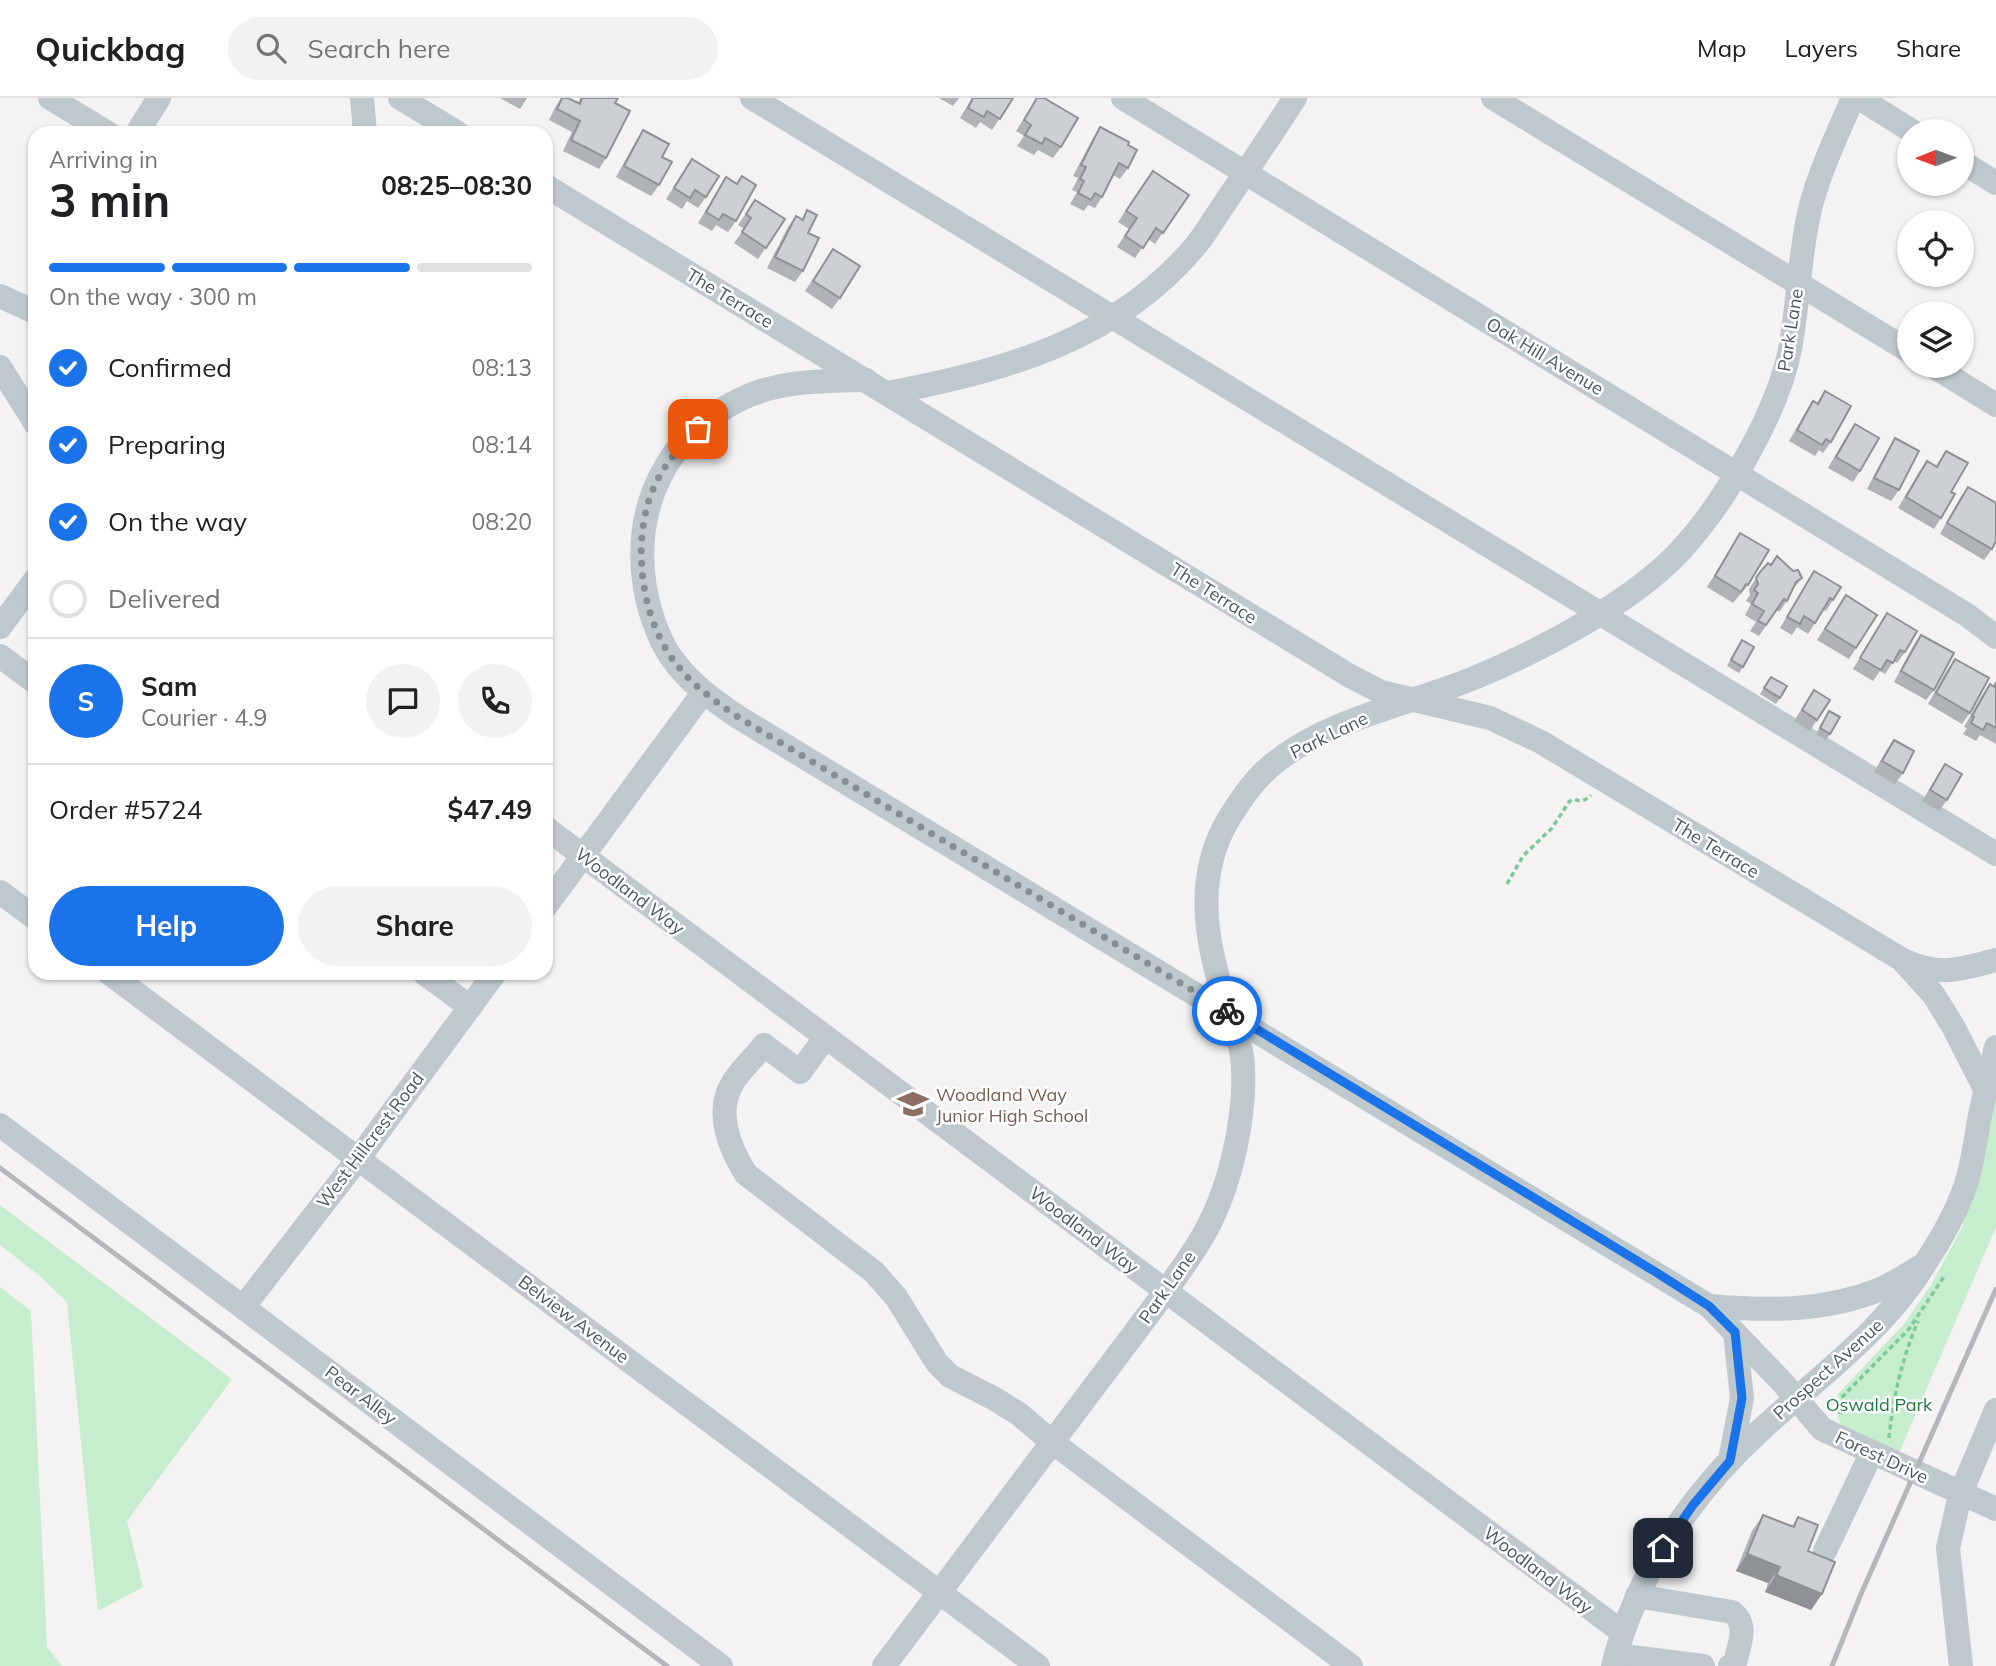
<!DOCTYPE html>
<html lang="en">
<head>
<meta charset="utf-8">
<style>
  body { margin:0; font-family:Mulish,sans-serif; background:#f2f2f2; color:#202124; height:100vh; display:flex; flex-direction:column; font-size:26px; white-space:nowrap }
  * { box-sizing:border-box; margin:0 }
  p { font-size:23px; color:#757577 }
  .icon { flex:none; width:38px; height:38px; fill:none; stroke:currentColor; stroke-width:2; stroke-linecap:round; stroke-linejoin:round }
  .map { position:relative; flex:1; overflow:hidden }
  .sheet { position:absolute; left:28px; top:28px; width:525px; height:854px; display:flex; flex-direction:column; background:#fff; border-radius:21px; box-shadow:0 2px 5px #0004 }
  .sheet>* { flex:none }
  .needle { width:46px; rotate:269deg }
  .buttons { position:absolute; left:1897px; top:21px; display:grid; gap:14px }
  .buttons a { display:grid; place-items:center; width:77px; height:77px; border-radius:50%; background:#fff; box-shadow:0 2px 5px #0004; font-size:35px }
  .pin { position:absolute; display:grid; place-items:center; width:60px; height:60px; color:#fff; margin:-30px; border-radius:14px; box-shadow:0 4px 10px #0006 }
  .courier { position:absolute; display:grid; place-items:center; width:70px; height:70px; margin:-35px; border:5px solid #1a73e8; border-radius:50%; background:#fff; color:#222; box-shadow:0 2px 9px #0007 }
  .summary em { font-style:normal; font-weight:700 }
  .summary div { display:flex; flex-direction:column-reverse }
  .summary { display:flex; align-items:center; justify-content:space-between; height:119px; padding:0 21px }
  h1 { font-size:46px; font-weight:700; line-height:52px }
  .bar { display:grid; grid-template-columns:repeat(4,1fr); gap:10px 7px; align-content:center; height:84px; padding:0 21px }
  .bar i { height:9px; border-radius:5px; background:#e0e0e0 }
  .bar .current { background:#1a73e8 }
  .bar p { grid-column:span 4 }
  .line { display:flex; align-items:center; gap:18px; padding:0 21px; border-top:2px solid #e0e0e0 }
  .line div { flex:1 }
  .round { display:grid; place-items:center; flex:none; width:74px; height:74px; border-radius:37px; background:#f2f2f2 }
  ol { padding:0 21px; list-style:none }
  li { display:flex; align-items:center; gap:21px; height:77px }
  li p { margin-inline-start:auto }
  li .icon { padding:7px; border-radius:50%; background:#1a73e8; color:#fff; stroke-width:4 }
  li:last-child { color:#757577 }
  li i { width:38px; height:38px; border:4px solid #e0e0e0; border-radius:50% }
  .primary-button { display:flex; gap:14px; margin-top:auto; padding:14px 21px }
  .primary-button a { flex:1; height:80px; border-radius:42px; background:#1a73e8; color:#fff; font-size:28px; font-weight:700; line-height:80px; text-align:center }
  .primary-button a+a { background:#f2f2f2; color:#202124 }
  header { display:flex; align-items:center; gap:42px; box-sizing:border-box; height:98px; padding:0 35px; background:#fff; border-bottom:2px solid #e0e0e0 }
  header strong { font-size:33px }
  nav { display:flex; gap:38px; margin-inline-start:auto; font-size:24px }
  .search { width:490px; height:63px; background:#f2f2f2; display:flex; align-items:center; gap:18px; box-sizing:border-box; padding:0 24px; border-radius:38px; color:#757577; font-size:26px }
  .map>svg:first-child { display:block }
  .green { fill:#c5edce }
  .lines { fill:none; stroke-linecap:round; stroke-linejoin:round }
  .path { stroke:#7fc899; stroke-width:3.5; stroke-dasharray:5 3.5; stroke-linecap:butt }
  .minor { stroke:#bfc8cd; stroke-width:24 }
  .rail { stroke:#b4b8bb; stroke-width:5 }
  .wall { fill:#afb3b6 }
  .shaded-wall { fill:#8f9294 }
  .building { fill:#ccd0d4; stroke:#8f9294; stroke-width:2 }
  .done { stroke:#868e92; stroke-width:7; stroke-dasharray:0 12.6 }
  .route { stroke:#1a73e8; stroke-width:9 }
  .labels { text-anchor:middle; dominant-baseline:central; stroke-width:5; stroke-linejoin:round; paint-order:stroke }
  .street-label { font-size:18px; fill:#4b585e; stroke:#fff }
  .education-label { font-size:18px; fill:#785e54; stroke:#fff; text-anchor:start }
  .park-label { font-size:18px; fill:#1f7b3f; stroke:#fff }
</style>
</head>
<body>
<header>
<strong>Quickbag</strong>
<div class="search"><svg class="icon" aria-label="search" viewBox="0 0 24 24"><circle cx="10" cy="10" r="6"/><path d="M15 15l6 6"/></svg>Search here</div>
<nav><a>Map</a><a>Layers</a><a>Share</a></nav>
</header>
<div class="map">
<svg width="1996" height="1568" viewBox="0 0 1996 1568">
  <rect width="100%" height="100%" fill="#f4f2f2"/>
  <g class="green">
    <path d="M 1996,989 L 1996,1129 L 1899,1355 C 1885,1349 1847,1337 1840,1324 C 1835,1315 1836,1306 1838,1296 L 1904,1226 L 1931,1187 L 1963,1128 Z"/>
    <path d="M 0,1107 L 232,1281 L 127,1423 L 143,1489 L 98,1513 L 67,1204 L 41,1179 L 0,1147 Z"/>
    <path d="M 0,1189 L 31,1213 L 47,1549 L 62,1568 L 0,1568 Z"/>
  </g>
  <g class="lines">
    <g class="path">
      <path d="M 1507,786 L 1523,758 L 1552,730 L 1569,704 L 1573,701 C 1581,704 1585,703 1591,697"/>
      <path d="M 1840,1316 L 1841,1300 L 1909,1231 L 1945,1177"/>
      <path d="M 1889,1340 C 1893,1299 1902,1261 1918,1223"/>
    </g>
    <g class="minor">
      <path d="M 50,0 L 108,35"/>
      <path d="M 362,0 L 365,35"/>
      <path d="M 400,0 L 458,35"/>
      <path d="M 752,0 L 1996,756"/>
      <path d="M 1123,0 L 1967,517 L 1996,539"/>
      <path d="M 1493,0 L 1909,253"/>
      <path d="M 1859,0 L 1912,33"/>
      <path d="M 137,35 L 159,0"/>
      <path d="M 1962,64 L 1996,85"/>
      <path d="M 546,88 L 1350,578 L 1381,594 L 1490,620 L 1541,644 L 1901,861 L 1933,896 L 1953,928 L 1985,991"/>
      <path d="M 0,198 L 35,214"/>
      <path d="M 1933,268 L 1996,307"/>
      <path d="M 0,269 L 35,325"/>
      <path d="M 866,282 C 823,283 780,282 741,301 C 666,337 632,410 645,490 C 649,513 658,540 671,559 C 689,585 713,602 738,619 L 1709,1208 L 1783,1285 L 1822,1331 L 1996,1411"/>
      <path d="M 887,295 C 1003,274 1119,241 1197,146 C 1208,132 1217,116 1227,102 C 1250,68 1273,34 1295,0"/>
      <path d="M 0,529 L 35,482"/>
      <path d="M 0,558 L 35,584"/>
      <path d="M 546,730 L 1622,1534"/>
      <path d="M 0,794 L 35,820"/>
      <path d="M 546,808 L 703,595"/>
      <path d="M 1905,863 C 1942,879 1959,871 1996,862"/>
      <path d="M 109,875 L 1038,1568"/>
      <path d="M 424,875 L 470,909"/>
      <path d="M 825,940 L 800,974 L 764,947 C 754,960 740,972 732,986 C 715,1015 730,1051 746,1076 L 874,1174 L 896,1199 L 937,1265 L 950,1278 L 995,1301 L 1019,1316 L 1052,1344 L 1351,1568"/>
      <path d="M 0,1027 L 721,1568"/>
      <path d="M 244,1208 L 358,1061 L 495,875"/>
      <path d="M 1709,1208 C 1769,1213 1824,1214 1881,1191 C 1894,1185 1907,1177 1919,1169"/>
      <path d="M 1730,1362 L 1742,1300 L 1735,1235"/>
      <path d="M 1825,1453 L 1872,1354"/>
      <path d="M 1637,1498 L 1732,1514 C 1749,1527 1739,1547 1735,1565 L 1730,1568"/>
      <path d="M 1616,1557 L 1703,1568"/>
      <path d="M 884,1568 L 1166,1193 C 1179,1174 1193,1156 1204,1136 C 1231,1089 1248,1012 1242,958 C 1239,939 1230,918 1224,899 C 1205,841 1195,778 1228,722 C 1242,700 1256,678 1277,663 C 1334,619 1408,607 1474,580 C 1540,553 1633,504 1681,452 C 1725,404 1778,314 1790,251 C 1799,203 1799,154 1811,107 C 1821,70 1838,35 1853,0"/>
      <path d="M 1613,1568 C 1636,1476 1693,1393 1763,1330 C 1821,1277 1885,1232 1926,1164 C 1943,1138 1960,1109 1968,1079 C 1973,1061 1976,1040 1979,1022 C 1984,997 1990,973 1996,949"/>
      <path d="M 1961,1568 L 1948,1450 L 1960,1397 L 1996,1312"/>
    </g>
    <g class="rail">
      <path d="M 0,1070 L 667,1568"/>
      <path d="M 1832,1568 L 1861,1496 L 1996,1191"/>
    </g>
  </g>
  <g class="wall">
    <path d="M 500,0 L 527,0 L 520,11 Z"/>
    <path d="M 561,0 L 578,5 L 580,0 L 618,0 L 615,5 L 606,60 L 599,71 L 563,53 L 572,34 L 549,22 L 556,8 Z"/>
    <path d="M 939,0 L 959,0 L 953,8 Z"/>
    <path d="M 972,0 L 1013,0 L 992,32 L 980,24 L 976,30 L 960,20 Z"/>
    <path d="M 1037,0 L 1061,49 L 1053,60 L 1038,52 L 1034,57 L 1017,48 L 1024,38 L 1016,33 Z"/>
    <path d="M 1100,29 L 1128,70 L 1120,81 L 1113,77 L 1102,99 L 1095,110 L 1088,107 L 1084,113 L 1070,106 L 1077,94 L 1072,92 L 1078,80 L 1073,78 L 1093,40 Z"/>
    <path d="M 643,32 L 659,87 L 651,98 L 616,79 L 636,43 Z"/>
    <path d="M 692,61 L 706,99 L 698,110 L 687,103 L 682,111 L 666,101 Z"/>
    <path d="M 1153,73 L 1189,97 L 1155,146 L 1148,141 L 1135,160 L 1117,149 L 1129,131 L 1118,124 Z"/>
    <path d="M 742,78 L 736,123 L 728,134 L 716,127 L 712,133 L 698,125 L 726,79 L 737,85 Z"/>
    <path d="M 755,102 L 785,121 L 758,161 L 734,145 L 744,131 L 738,127 Z"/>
    <path d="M 807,112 L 808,135 L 803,173 L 795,184 L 767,170 L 788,129 L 796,118 L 802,121 Z"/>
    <path d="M 833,151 L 840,200 L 832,211 L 805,193 Z"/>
    <path d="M 1825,293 L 1831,344 L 1823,355 L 1819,352 L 1815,358 L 1789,343 L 1806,314 L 1813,303 L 1817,305 Z"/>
    <path d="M 1855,326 L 1860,373 L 1853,384 L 1828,370 L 1847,337 Z"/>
    <path d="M 1895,340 L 1899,392 L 1891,403 L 1867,391 L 1888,351 Z"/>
    <path d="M 1946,353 L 1951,394 L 1941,420 L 1934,431 L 1898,410 L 1919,374 L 1927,363 L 1936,368 Z"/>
    <path d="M 1968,389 L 1992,451 L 1984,462 L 1940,436 L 1960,400 Z"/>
    <path d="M 1740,435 L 1748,487 L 1733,505 L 1707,489 Z"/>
    <path d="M 1814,473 L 1833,502 L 1826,513 L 1823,512 L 1808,536 L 1797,529 L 1792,537 L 1780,530 Z"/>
    <path d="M 1760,474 L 1802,480 L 1792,492 L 1787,503 L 1779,514 L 1777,512 L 1759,538 L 1750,533 L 1756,524 L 1745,517 L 1751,506 L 1746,503 L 1750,497 L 1749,491 Z"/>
    <path d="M 1846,497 L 1856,550 L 1849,561 L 1817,542 Z"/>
    <path d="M 1887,515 L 1905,554 L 1897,565 L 1894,563 L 1885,576 L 1880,573 L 1873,583 L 1853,571 Z"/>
    <path d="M 1921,537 L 1934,592 L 1926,602 L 1894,584 L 1913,548 Z"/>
    <path d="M 1742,542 L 1743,569 L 1739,575 L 1727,568 Z"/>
    <path d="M 1955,561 L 1970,615 L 1962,626 L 1928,606 L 1947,572 Z"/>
    <path d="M 1771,579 L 1780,600 L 1776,606 L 1760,596 Z"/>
    <path d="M 1996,584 L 1996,646 L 1980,637 L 1976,643 L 1963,636 L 1967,630 L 1964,629 L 1982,597 L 1990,586 L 1993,588 Z"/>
    <path d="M 1814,592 L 1817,622 L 1810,633 L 1794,623 Z"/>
    <path d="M 1829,613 L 1830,636 L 1826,642 L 1816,636 Z"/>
    <path d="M 1894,642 L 1903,675 L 1895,686 L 1874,674 L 1886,653 Z"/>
    <path d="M 1945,666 L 1947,702 L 1939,713 L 1922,703 Z"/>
    <path d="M 1763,1417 L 1792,1428 L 1798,1419 L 1822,1496 L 1811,1512 L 1765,1494 L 1768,1485 L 1736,1473 L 1752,1433 Z"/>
  </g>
  <g class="shaded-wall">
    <path d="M 1747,1456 L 1780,1469 L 1768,1485 L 1736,1473 Z"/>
    <path d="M 1776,1477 L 1822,1496 L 1811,1512 L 1765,1494 Z"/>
  </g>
  <g class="building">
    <path d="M 562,0 L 568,0 L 580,6 L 582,0 L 618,0 L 615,5 L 630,13 L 606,60 L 571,42 L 580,23 L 557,11 Z"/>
    <path d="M 973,0 L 1013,0 L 1000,21 L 987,13 L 984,19 L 968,10 Z"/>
    <path d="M 1037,0 L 1044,0 L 1078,20 L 1061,49 L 1045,40 L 1042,46 L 1025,37 L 1031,27 L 1024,22 Z"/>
    <path d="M 1100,29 L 1129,44 L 1128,47 L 1137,52 L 1128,70 L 1119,65 L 1102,99 L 1095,95 L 1091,102 L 1078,95 L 1084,83 L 1080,81 L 1086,69 L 1081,67 Z"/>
    <path d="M 643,32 L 669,46 L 662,59 L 672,64 L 659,87 L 624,68 Z"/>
    <path d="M 692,61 L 719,78 L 706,99 L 695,92 L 690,100 L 674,90 Z"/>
    <path d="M 1153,73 L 1189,97 L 1163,135 L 1156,130 L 1143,150 L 1125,138 L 1137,120 L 1126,113 Z"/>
    <path d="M 742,78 L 756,87 L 736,123 L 723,116 L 719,122 L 706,114 L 726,79 L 737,86 Z"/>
    <path d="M 755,102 L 785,121 L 766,150 L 742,134 L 751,120 L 746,116 Z"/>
    <path d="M 807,112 L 817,117 L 808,135 L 819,140 L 803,173 L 775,159 L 796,118 L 803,122 Z"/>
    <path d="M 833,151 L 860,168 L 840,200 L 813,183 Z"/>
    <path d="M 1825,293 L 1851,308 L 1831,344 L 1826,341 L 1822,347 L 1797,332 L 1813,303 L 1818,306 Z"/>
    <path d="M 1855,326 L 1879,340 L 1860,373 L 1836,359 Z"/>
    <path d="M 1895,340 L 1919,353 L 1899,392 L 1874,380 Z"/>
    <path d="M 1946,353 L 1968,365 L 1951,394 L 1955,396 L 1941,420 L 1906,399 L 1927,363 L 1937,369 Z"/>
    <path d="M 1968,389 L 1996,405 L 1996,443 L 1992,451 L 1947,425 Z"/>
    <path d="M 1740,435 L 1769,452 L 1748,487 L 1746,486 L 1741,494 L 1715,478 Z"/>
    <path d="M 1777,458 L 1793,473 L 1798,472 L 1802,480 L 1796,484 L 1787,503 L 1784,501 L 1766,527 L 1758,523 L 1764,513 L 1752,506 L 1758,495 L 1754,492 L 1758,486 L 1756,480 L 1760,474 L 1768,465 L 1771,467 Z"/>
    <path d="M 1814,473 L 1841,489 L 1833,502 L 1830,500 L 1815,525 L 1804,518 L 1800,526 L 1787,519 Z"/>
    <path d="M 1846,497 L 1877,517 L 1856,550 L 1825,531 Z"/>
    <path d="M 1887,515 L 1917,533 L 1905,554 L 1900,552 L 1893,565 L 1887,562 L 1881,572 L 1860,560 Z"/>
    <path d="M 1921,537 L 1954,555 L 1934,592 L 1901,573 Z"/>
    <path d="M 1742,542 L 1754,549 L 1743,569 L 1731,562 Z"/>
    <path d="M 1955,561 L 1989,580 L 1970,615 L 1936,595 Z"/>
    <path d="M 1771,579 L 1787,588 L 1780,600 L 1764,590 Z"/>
    <path d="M 1996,584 L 1996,630 L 1987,625 L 1983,632 L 1971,625 L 1974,619 L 1972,618 L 1990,586 L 1994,589 Z"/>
    <path d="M 1814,592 L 1830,602 L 1817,622 L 1802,612 Z"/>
    <path d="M 1829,613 L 1840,619 L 1830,636 L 1820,630 Z"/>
    <path d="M 1894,642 L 1914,653 L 1903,675 L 1882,663 Z"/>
    <path d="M 1945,666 L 1962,676 L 1947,702 L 1930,692 Z"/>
    <path d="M 1763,1417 L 1794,1429 L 1798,1419 L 1818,1427 L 1808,1453 L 1835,1464 L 1822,1496 L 1776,1477 L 1780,1469 L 1747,1456 Z"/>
  </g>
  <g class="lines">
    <path class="done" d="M 698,331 C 677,350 656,377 648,405 C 634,454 642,517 671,559 C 689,585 713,602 738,619 L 1227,913"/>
    <path class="route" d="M 1227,913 L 1654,1173 L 1709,1208 L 1735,1234 L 1742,1300 L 1730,1363 L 1693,1407 L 1663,1450"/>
  </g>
  <defs>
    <symbol id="school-bare" viewBox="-9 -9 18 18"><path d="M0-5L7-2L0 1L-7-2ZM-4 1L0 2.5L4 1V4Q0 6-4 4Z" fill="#8d6e63" stroke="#fff" stroke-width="2.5" paint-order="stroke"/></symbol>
  </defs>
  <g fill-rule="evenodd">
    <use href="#school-bare" x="891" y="984" width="44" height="44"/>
  </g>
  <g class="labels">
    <g class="street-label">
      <text transform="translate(730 200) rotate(31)">The Terrace</text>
      <text transform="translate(1790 232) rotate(-81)">Park Lane</text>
      <text transform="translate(1545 258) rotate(31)">Oak Hill Avenue</text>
      <text transform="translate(1214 495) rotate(32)">The Terrace</text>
      <text transform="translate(1329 637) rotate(-26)">Park Lane</text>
      <text transform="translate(1716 750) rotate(31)">The Terrace</text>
      <text transform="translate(630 793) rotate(37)">Woodland Way</text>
      <text transform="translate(370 1042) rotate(-53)">West Hillcrest Road</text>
      <text transform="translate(1084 1132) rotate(37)">Woodland Way</text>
      <text transform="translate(1167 1189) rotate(-55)">Park Lane</text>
      <text transform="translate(574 1221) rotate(37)">Belview Avenue</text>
      <text transform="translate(1828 1271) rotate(-42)">Prospect Avenue</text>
      <text transform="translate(361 1297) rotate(37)">Pear Alley</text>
      <text transform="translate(1882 1359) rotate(25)">Forest Drive</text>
      <text transform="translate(1538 1472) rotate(37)">Woodland Way</text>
    </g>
    <g class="education-label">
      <text x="936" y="996">Woodland Way<tspan x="936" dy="21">Junior High School</tspan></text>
    </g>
    <g class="park-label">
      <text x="1879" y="1306">Oswald Park</text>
    </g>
  </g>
</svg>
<div class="buttons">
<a><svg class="needle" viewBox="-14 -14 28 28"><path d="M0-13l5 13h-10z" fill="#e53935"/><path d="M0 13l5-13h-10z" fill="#757577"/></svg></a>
<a><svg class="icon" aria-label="locate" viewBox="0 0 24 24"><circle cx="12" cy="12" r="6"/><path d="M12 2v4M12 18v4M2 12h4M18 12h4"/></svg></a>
<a><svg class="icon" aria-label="layers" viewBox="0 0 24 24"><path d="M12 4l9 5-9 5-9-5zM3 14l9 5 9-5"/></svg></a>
</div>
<div class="pin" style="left:698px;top:331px;background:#ea580c"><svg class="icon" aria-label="bag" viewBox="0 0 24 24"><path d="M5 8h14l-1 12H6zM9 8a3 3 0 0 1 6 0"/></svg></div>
<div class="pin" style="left:1663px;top:1450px;background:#1f2937"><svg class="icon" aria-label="home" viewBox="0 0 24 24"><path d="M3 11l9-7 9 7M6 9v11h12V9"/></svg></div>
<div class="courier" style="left:1227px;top:913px"><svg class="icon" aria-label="bike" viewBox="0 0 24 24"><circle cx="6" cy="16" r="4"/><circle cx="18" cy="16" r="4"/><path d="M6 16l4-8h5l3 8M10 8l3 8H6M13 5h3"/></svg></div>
<section class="sheet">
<div class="summary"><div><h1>3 min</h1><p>Arriving in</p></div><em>08:25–08:30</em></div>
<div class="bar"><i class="current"></i><i class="current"></i><i class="current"></i><i></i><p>On the way · 300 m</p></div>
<ol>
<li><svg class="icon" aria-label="check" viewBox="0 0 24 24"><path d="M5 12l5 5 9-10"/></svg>Confirmed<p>08:13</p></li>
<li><svg class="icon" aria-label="check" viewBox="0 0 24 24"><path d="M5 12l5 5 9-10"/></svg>Preparing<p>08:14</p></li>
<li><svg class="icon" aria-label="check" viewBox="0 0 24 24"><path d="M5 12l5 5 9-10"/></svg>On the way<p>08:20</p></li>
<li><i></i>Delivered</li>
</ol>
<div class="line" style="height:126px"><b class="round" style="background:#1a73e8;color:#fff">S</b><div><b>Sam</b><p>Courier · 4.9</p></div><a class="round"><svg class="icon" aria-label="chat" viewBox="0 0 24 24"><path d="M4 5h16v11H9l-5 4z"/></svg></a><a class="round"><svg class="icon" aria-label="phone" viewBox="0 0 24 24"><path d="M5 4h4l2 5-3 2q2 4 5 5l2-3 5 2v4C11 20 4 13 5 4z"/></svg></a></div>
<div class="line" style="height:91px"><div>Order #5724</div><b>$47.49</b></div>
<div class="primary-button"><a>Help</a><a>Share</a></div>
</section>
</div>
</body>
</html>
